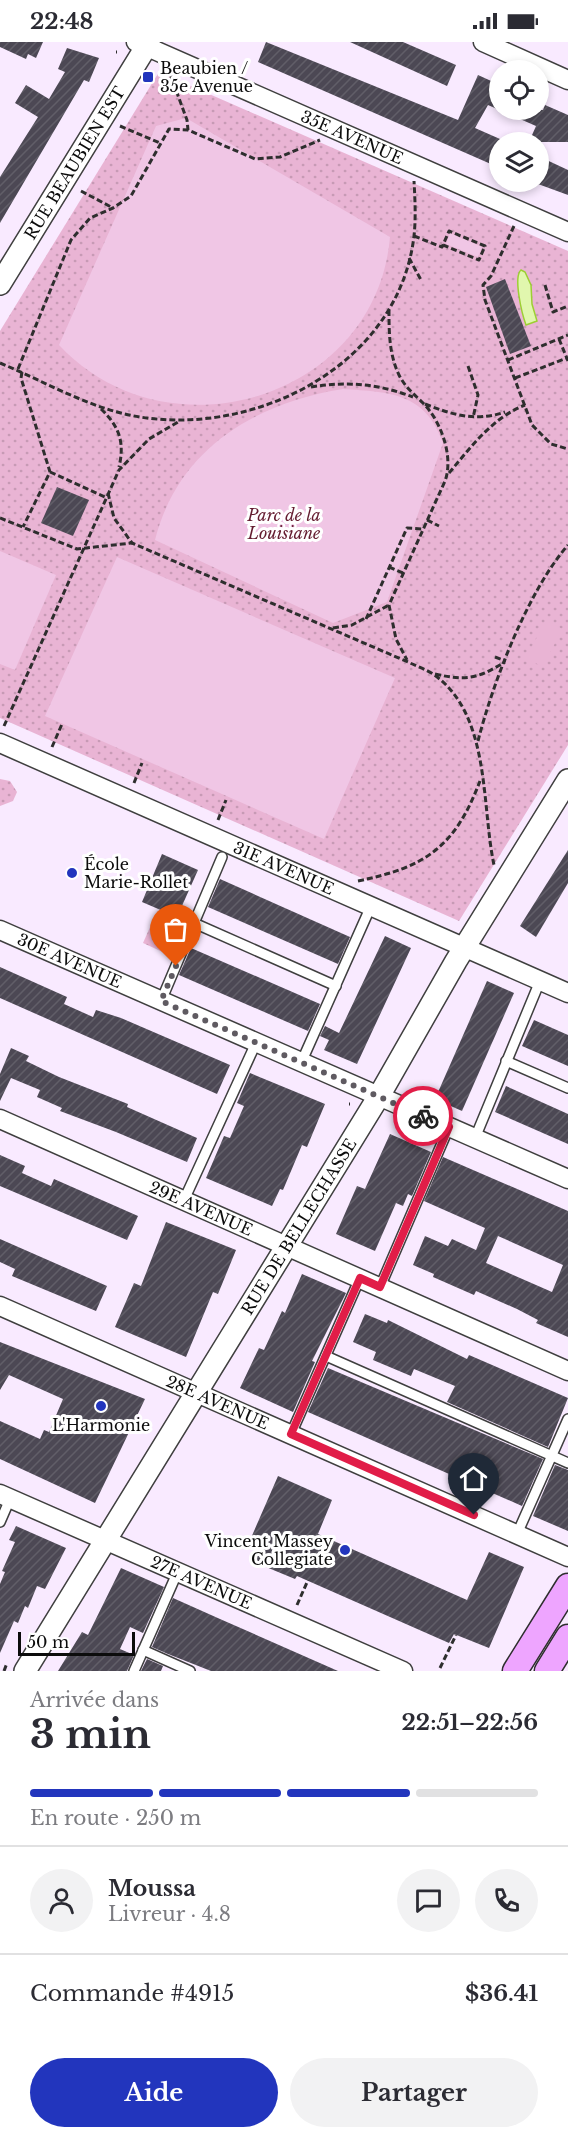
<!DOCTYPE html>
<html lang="fr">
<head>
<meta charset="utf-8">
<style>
  body { margin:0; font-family:"Libre Baskerville",serif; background:#f2f2f3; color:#2b2b33; height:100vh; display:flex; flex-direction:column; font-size:22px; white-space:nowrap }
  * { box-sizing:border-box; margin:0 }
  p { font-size:20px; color:#7c7c81 }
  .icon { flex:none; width:33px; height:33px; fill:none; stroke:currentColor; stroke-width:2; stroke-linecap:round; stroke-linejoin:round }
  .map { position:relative; height:1629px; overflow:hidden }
  .drawer { display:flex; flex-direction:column; background:#fff; flex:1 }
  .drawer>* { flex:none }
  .buttons { position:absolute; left:489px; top:18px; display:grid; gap:12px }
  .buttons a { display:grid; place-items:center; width:60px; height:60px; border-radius:50%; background:#fff; box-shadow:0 3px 9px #0003; font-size:30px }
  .scale { position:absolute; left:18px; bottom:15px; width:117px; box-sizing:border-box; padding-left:6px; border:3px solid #0c0c0c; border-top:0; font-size:16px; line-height:21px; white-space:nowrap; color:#0c0c0c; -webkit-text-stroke:4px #fff; paint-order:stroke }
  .pin { position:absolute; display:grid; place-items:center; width:51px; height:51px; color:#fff; margin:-62px -26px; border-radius:50% 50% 50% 0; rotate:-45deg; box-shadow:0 0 6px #0007 }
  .pin .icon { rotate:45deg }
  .courier { position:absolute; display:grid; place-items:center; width:60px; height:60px; margin:-30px; border:4px solid #e11d48; border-radius:50%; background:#fff; color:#222; box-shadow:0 2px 8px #0007 }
  .head em { font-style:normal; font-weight:700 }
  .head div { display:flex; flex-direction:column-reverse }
  .head { display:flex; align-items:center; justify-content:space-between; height:102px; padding:0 30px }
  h1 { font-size:39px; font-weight:700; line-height:45px }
  .bar { display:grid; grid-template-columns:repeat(4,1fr); gap:9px 6px; align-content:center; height:72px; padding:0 30px }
  .bar i { height:8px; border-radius:4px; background:#e1e1e2 }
  .bar .active { background:#2235bd }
  .bar p { grid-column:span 4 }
  .line { display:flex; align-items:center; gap:15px; padding:0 30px; border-top:2px solid #e1e1e2 }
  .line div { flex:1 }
  .round { display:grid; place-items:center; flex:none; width:63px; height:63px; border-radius:32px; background:#f2f2f3 }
  .button { display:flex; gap:12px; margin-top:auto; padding:12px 30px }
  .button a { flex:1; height:69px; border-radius:36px; background:#2235bd; color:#fff; font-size:24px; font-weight:700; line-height:69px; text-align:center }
  .button a+a { background:#f2f2f3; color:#2b2b33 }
  .status { display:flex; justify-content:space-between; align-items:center; height:42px; padding:0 30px; background:#fff; direction:ltr }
  .status svg { height:16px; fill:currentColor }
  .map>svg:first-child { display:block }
  .park { fill:url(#park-dots) }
  .garden { fill:#e9b4d4 }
  .pitch { fill:#f0c6e5 }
  .water { fill:#e1f7ae; stroke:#9dcf34; stroke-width:1.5 }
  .building { fill:url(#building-hatch); fill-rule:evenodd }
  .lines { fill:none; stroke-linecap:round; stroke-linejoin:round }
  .service-casing { stroke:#3f3f3f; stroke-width:12 }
  .minor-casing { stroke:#3f3f3f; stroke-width:21 }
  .tertiary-casing { stroke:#3f3f3f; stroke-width:24 }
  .secondary-casing { stroke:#2e2e2e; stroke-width:27 }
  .path { stroke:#2e2e2e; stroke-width:3; stroke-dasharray:6 3; stroke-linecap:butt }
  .service { stroke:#fff; stroke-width:9 }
  .minor { stroke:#fff; stroke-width:18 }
  .tertiary { stroke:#fff; stroke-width:21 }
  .secondary { stroke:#eea5ff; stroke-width:24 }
  .done { stroke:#5f5a61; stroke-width:6; stroke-dasharray:0 10.8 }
  .route { stroke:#e11d48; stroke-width:8 }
  .poi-dot { fill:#2235bd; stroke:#fff; stroke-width:2 }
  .labels { text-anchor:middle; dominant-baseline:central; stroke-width:6; stroke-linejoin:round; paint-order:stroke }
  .poi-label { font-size:16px; fill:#0c0c0c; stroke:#fff; text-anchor:start }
  .street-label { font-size:16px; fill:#0c0c0c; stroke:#fff }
  .park-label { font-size:16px; font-style:italic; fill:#641c30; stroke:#fff }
</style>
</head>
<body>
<div class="status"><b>22:48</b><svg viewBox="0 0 49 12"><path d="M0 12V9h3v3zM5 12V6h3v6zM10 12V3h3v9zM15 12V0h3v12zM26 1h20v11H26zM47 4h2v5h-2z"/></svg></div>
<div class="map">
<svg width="568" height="1629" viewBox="0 0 568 1629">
  <defs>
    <pattern id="park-dots" width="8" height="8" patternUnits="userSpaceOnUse" patternTransform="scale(1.5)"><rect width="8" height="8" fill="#e9b4d4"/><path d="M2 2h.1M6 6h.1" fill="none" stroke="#c79ab5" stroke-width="1.8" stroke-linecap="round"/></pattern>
    <pattern id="building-hatch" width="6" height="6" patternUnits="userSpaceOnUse" patternTransform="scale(1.5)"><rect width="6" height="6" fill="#4c4854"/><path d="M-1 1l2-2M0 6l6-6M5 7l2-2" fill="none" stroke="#615e68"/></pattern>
  </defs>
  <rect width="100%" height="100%" fill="#f9eaff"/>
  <g class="park">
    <path d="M 159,30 L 568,209 L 568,703 L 459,879 L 0,676 L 0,289 Z"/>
    <path d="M 0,737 L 10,739 L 17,750 L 13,759 L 0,764 Z"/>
    <path d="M 151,883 L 175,894 L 167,912 L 143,901 Z"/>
  </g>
  <path class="garden" d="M 546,578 L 562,587 L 543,625 L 526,616 Z"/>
  <g class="pitch">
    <path d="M 186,76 L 390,195 C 376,357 167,419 59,303 L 156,84 Z"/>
    <path d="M 450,191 L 482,205 L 478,215 L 446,202 Z"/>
    <path d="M 343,347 C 390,350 426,351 443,401 L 387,560 L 333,581 L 155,498 C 178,407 255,361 343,347 Z"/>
    <path d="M 0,509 L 56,533 L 15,628 L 0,622 Z"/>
    <path d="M 117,515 L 395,636 L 324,797 L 45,674 Z"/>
  </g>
  <path class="water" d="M 521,228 L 525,230 L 531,243 L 532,262 L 537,279 L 526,283 C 522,272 513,235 521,228 Z"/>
  <g class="building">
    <path d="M 0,0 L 43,0 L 36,16 L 28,12 L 26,17 L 0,5 Z"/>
    <path d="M 266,0 L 458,78 L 478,33 L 500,43 L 500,68 L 543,68 L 545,63 L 568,73 L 568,100 L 529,100 L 536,84 L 488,63 L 475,86 L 500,97 L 500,126 L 258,20 Z"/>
    <path d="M 350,0 L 403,0 L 456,23 L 447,44 Z"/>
    <path d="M 67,6 L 99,16 L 89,40 L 84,38 L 0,181 L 0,135 L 38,75 L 15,61 L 26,43 L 49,57 L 65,30 L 58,27 Z"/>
    <path d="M 538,114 L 568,128 L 568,153 L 538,142 Z"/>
    <path d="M 505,237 L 531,304 L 510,312 L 486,245 Z"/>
    <path d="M 57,445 L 89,458 L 73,494 L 41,481 Z"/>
    <path d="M 568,808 L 568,841 L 536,895 L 520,884 Z"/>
    <path d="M 162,812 L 198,828 L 177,875 L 142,860 Z"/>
    <path d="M 220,837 L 350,895 L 338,922 L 208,865 Z"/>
    <path d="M 385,894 L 411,906 L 357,1022 L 324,1008 L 329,998 L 320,994 L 325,984 L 339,991 Z"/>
    <path d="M 191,906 L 320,962 L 308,989 L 179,933 Z"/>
    <path d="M 0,925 L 67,955 L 64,962 L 93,975 L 96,968 L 121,976 L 230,1023 L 217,1052 L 0,956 Z"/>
    <path d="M 487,939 L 514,951 L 462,1069 L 435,1057 Z"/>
    <path d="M 534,978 L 568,993 L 568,1024 L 522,1004 Z"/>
    <path d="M 11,1006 L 29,1014 L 26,1019 L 59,1035 L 128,1062 L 127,1065 L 197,1096 L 187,1120 L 116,1090 L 60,1069 L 62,1066 L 37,1055 L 40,1048 L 11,1036 L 0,1059 L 0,1032 Z"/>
    <path d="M 250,1031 L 325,1062 L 307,1105 L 302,1103 L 283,1148 L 280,1147 L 272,1164 L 206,1136 L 224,1094 L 230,1096 L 244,1064 L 237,1061 Z"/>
    <path d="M 506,1044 L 568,1072 L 568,1102 L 495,1070 Z"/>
    <path d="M 390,1092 L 431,1110 L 412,1154 L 408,1152 L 403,1164 L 396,1161 L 375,1209 L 336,1192 L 357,1144 L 365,1147 Z"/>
    <path d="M 0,1113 L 25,1124 L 22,1131 L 51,1144 L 54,1137 L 138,1174 L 127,1198 L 0,1144 Z"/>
    <path d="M 443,1115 L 568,1169 L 568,1295 L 536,1281 L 538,1278 L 517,1267 L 476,1249 L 474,1253 L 433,1235 L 434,1232 L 413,1223 L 425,1194 L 448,1204 L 452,1197 L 476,1208 L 485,1186 L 424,1159 ZM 498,1194 L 563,1223 L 552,1250 L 486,1221 Z"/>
    <path d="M 166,1180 L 236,1208 L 218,1252 L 213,1250 L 186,1315 L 115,1285 L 134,1241 L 141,1244 Z"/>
    <path d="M 0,1197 L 107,1244 L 96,1269 L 12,1234 L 15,1227 L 0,1220 Z"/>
    <path d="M 302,1232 L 346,1251 L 312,1319 L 315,1320 L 293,1370 L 240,1346 L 259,1306 L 264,1308 L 282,1269 L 285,1271 Z"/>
    <path d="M 365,1272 L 387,1281 L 388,1278 L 467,1317 L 469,1313 L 568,1356 L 548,1405 L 447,1360 L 455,1344 L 414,1327 L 411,1334 L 373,1318 L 376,1310 L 353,1300 Z"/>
    <path d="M 0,1300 L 145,1357 L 95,1461 L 0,1417 L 0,1379 L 40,1397 L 44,1388 L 49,1390 L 63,1357 L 9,1333 L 0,1348 Z"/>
    <path d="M 328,1326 L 543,1417 L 522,1464 L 308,1370 Z"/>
    <path d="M 555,1423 L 568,1428 L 568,1489 L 533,1474 Z"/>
    <path d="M 278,1434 L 332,1458 L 318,1492 L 467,1558 L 489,1510 L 524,1525 L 489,1606 L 454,1592 L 449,1601 L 297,1534 L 295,1537 L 254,1520 L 258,1510 L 247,1505 Z"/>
    <path d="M 16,1484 L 66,1506 L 45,1547 L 37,1544 L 28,1566 L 25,1564 L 18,1581 L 14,1579 L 0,1611 L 0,1542 L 5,1530 L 2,1529 L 15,1500 L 9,1498 Z"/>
    <path d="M 121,1526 L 164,1545 L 143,1591 L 130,1585 L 120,1607 L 134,1613 L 127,1629 L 58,1629 L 82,1590 L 88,1593 Z"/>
    <path d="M 173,1556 L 220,1577 L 338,1629 L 211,1629 L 168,1612 L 152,1605 Z"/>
    <path d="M 147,1617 L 163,1624 L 161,1629 L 141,1629 Z"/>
  </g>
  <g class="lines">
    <defs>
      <g id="service">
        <path d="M 194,881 L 336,944"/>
        <path d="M 161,959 L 222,815"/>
        <path d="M 506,1019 L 568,1046"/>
        <path d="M 301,1021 L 371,864"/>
        <path d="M 475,1096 L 540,939"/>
        <path d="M 184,1158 L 256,1001"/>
        <path d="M 380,1245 L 449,1085"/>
        <path d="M 326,1314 L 568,1421"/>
        <path d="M 291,1392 L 360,1236"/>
        <path d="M 0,1480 L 10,1457"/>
        <path d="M 517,1492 L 568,1377"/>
        <path d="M 143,1608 L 190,1629"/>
        <path d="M 134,1629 L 178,1529"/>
      </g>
      <g id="minor">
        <path id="s1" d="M 136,0 L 568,190"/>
        <path d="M 483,0 L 568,38"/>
        <path id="s2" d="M 0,701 L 568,951"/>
        <path id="s3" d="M 0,888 L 568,1137"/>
        <path id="s4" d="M 0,1077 L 568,1329"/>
        <path id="s5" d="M 0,1264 L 568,1515"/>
        <path id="s6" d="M 0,1452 L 403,1629"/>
      </g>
      <g id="tertiary">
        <path id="s7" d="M 0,242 L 149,0"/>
        <path id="s8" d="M 25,1629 L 379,1054 L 456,919 L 568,738"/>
      </g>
      <g id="secondary">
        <path d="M 515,1629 L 568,1544"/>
        <path d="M 547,1629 L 568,1595"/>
      </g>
    </defs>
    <use href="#service" class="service-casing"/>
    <use href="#minor" class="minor-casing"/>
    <use href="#tertiary" class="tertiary-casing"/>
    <use href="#secondary" class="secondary-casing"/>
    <g class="path">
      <path d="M 116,10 L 117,10"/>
      <path d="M 170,32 L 187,78 L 188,88"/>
      <path d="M 120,84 L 160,101"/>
      <path d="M 81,149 L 113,166"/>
      <path d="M 514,184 L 491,234 L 483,243 L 485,258 L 532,383 L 551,402 L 568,407"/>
      <path d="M 414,194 L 442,205 L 443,203 L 449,189 L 485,204 L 479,218 L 443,203"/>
      <path d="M 409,216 L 421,238"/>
      <path d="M 545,243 L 553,270 L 568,264"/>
      <path d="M 389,268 C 389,290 389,312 399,333 C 405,345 414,352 423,361 C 441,379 454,415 445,439 L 389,563 L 396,597 L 407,618"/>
      <path d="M 559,297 L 568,319"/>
      <path d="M 508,318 L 568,293"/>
      <path d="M 0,321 C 46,340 90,367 140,375 C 258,394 399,322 414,194 C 416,176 415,157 414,139"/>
      <path d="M 468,324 L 478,353 L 473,376"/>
      <path d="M 18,327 L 71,198 L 90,176 L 113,166 L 131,154 L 169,87 L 188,88 L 255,117 L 280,115 L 320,98"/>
      <path d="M 22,330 L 21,336 L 50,430 L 23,485"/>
      <path d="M 515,336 L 567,316"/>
      <path d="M 311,345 C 348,339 379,342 413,355"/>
      <path d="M 425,362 C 453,373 476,380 505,370"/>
      <path d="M 101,367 C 119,384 125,400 119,425"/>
      <path d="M 50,430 L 105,455"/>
      <path d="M 449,431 C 471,405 492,376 525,363"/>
      <path d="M 108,451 L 114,476 L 132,501 L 408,620 C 416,624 425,627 433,632 C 491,672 481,762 494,823"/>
      <path d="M 0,476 L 77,507 L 132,501"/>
      <path d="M 427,478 L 439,484"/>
      <path d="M 389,525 L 403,531"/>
      <path d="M 366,577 L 407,486 L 423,487"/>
      <path d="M 333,586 L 352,583 L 389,563"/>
      <path d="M 495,615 L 506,619"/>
      <path d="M 435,632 C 466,639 477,637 505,620"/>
      <path d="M 4,684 L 119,428 L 149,397 L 178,380"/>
      <path d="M 478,699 C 493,640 528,549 568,503"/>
      <path d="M 52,705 L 62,682"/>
      <path d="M 134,741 L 142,721"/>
      <path d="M 218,778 L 226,758"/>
      <path d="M 358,839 C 426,825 455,805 480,739"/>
      <path d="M 349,1062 L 350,1062"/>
      <path d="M 297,1563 L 308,1538"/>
      <path d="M 440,1626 L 456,1593"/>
      <path d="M 4,1629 L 7,1621"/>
    </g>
    <use href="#service" class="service"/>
    <use href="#minor" class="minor"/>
    <use href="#tertiary" class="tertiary"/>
    <use href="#secondary" class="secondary"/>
  </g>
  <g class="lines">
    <path class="done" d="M 176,924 L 161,959 L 423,1074"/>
    <path class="route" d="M 423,1074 L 449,1085 L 380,1245 L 360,1236 L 291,1392 L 474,1473"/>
  </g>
  <g class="poi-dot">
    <rect x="142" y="29" width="12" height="12" rx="3"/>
    <circle cx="72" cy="831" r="6"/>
    <circle cx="101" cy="1364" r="6"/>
    <circle cx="345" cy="1508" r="6"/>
  </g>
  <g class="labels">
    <g class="poi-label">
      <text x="160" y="26">Beaubien /<tspan x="160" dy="18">35e Avenue</tspan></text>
      <text x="84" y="822">École<tspan x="84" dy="18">Marie-Rollet</tspan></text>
      <text x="101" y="1383" text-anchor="middle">L'Harmonie</text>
      <text x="333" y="1499" text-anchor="end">Vincent Massey<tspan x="333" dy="18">Collegiate</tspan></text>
    </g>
    <g class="street-label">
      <text stroke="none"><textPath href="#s1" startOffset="236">35E AVENUE</textPath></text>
      <text stroke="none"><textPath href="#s7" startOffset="142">RUE BEAUBIEN EST</textPath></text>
      <text stroke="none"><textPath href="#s2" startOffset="310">31E AVENUE</textPath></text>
      <text stroke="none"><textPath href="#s3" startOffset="76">30E AVENUE</textPath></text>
      <text stroke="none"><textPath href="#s4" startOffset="220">29E AVENUE</textPath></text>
      <text stroke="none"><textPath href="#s8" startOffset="522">RUE DE BELLECHASSE</textPath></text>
      <text stroke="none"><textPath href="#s5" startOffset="238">28E AVENUE</textPath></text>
      <text stroke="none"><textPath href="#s6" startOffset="220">27E AVENUE</textPath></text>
    </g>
    <g class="park-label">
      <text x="284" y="473">Parc de la<tspan x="284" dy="18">Louisiane</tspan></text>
    </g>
  </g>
</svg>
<div class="buttons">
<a><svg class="icon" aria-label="locate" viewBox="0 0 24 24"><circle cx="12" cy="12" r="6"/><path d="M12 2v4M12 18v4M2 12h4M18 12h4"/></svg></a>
<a><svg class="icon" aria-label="layers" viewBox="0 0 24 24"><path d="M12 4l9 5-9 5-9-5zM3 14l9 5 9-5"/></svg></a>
</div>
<div class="scale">50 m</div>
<div class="pin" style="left:176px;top:924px;background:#ea580c"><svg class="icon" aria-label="bag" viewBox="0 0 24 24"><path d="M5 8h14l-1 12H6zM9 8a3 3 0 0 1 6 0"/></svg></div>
<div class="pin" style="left:474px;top:1473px;background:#1f2937"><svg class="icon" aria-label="home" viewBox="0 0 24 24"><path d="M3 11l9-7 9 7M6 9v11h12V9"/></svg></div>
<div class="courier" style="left:423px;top:1074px"><svg class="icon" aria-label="bike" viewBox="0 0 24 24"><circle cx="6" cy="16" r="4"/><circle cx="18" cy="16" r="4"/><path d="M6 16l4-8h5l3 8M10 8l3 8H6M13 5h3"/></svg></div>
</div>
<section class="drawer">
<div class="head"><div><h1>3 min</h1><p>Arrivée dans</p></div><em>22:51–22:56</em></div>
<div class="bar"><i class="active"></i><i class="active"></i><i class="active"></i><i></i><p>En route · 250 m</p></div>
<div class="line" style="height:108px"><a class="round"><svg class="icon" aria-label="person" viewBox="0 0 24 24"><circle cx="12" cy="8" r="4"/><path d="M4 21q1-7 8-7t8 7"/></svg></a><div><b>Moussa</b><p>Livreur · 4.8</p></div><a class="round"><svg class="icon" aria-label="chat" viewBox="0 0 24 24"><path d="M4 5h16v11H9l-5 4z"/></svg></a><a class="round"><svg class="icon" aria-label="phone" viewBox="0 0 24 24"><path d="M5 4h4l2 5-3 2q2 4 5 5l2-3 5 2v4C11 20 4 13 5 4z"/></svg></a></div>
<div class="line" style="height:78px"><div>Commande #4915</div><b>$36.41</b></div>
<div class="button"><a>Aide</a><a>Partager</a></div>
</section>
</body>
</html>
